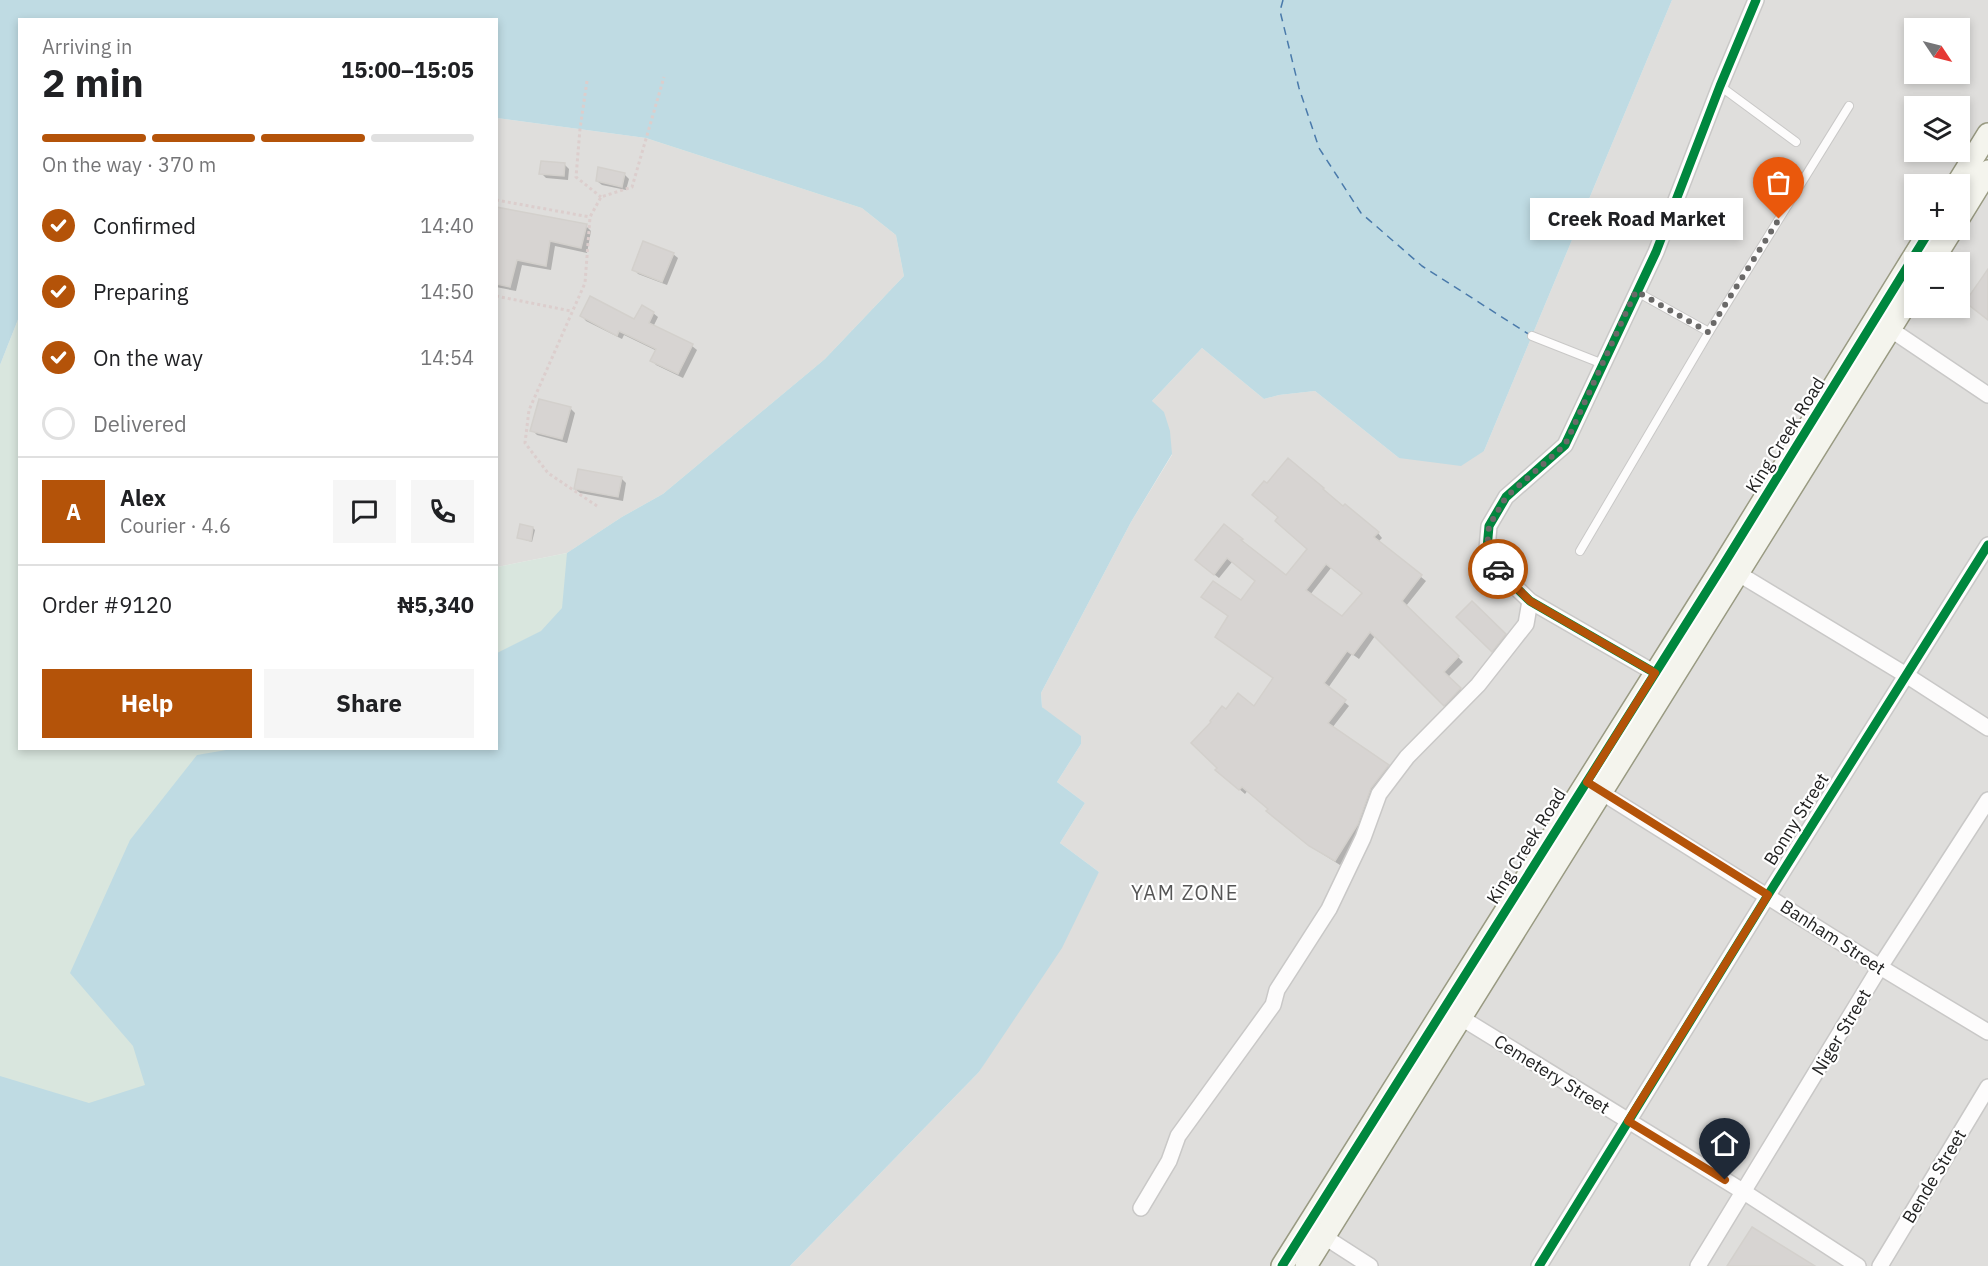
<!DOCTYPE html>
<html lang="en">
<head>
<meta charset="utf-8">
<style>
  body { margin:0; font-family:"IBM Plex Sans",sans-serif; background:#f6f6f6; color:#202124; height:100vh; display:flex; flex-direction:column; font-size:22px; white-space:nowrap }
  * { box-sizing:border-box; margin:0 }
  p { font-size:20px; color:#757577 }
  .icon { flex:none; width:33px; height:33px; fill:none; stroke:currentColor; stroke-width:2; stroke-linecap:round; stroke-linejoin:round }
  .map { position:relative; flex:1; overflow:hidden }
  .sheet { position:absolute; left:18px; top:18px; width:480px; height:732px; display:flex; flex-direction:column; background:#fff; border-radius:0px; box-shadow:0 3px 9px #0003 }
  .sheet>* { flex:none }
  .needle { width:39px; rotate:125deg }
  .fabs { position:absolute; left:1904px; top:18px; display:grid; gap:12px }
  .fabs a { display:grid; place-items:center; width:66px; height:66px; border-radius:0px; background:#fff; box-shadow:0 3px 9px #0003; font-size:30px }
  .pin { position:absolute; display:grid; place-items:center; width:51px; height:51px; color:#fff; margin:-62px -26px; border-radius:50% 50% 50% 0; rotate:-45deg; box-shadow:0 0 6px #0007 }
  .pin .icon { rotate:45deg }
  .courier { position:absolute; display:grid; place-items:center; width:60px; height:60px; margin:-30px; border:4px solid #b45309; border-radius:50%; background:#fff; color:#222; box-shadow:0 2px 8px #0007 }
  .bubble { position:absolute; height:42px; border-radius:0px; background:#fff; box-shadow:0 3px 9px #0003; font-size:20px; font-weight:800; line-height:42px; text-align:center }
  .headline em { font-style:normal; font-weight:800 }
  .headline div { display:flex; flex-direction:column-reverse }
  .headline { display:flex; align-items:center; justify-content:space-between; height:102px; padding:0 24px }
  h1 { font-size:39px; font-weight:800; line-height:45px }
  .bar { display:grid; grid-template-columns:repeat(4,1fr); gap:9px 6px; align-content:center; height:72px; padding:0 24px }
  .bar i { height:8px; border-radius:4px; background:#e0e0e0 }
  .bar .current { background:#b45309 }
  .bar p { grid-column:span 4 }
  .line { display:flex; align-items:center; gap:15px; padding:0 24px; border-top:2px solid #e0e0e0 }
  .line div { flex:1 }
  .round { display:grid; place-items:center; flex:none; width:63px; height:63px; border-radius:0px; background:#f6f6f6 }
  ol { padding:0 24px; list-style:none }
  li { display:flex; align-items:center; gap:18px; height:66px }
  li p { margin-inline-start:auto }
  li .icon { padding:6px; border-radius:50%; background:#b45309; color:#fff; stroke-width:4 }
  li:last-child { color:#757577 }
  li i { width:33px; height:33px; border:3px solid #e0e0e0; border-radius:50% }
  .action { display:flex; gap:12px; margin-top:auto; padding:12px 24px }
  .action a { flex:1; height:69px; border-radius:0px; background:#b45309; color:#fff; font-size:24px; font-weight:800; line-height:69px; text-align:center }
  .action a+a { background:#f6f6f6; color:#202124 }
  .map>svg:first-child { display:block }
  .residential { fill:#dfdedc; fill-rule:evenodd }
  .wetland { fill:#d9e6de }
  .water { fill:#bfdbe3 }
  .shadow { fill:#0003; fill-rule:evenodd }
  .lines { fill:none; stroke-linecap:round; stroke-linejoin:round }
  .ferry { stroke:#4a7aab; stroke-width:1.5; stroke-dasharray:8 6; stroke-linecap:butt }
  .building { fill:#d7d4d2; stroke:#d3d0cc; stroke-width:1.5; fill-rule:evenodd }
  .lane-casing { stroke:#c9c8c7; stroke-width:10 }
  .street-casing { stroke:#c9c8c7; stroke-width:18 }
  .secondary-casing { stroke:#999a82; stroke-width:24 }
  .path { stroke:#dccecd; stroke-width:3; stroke-dasharray:3 3; stroke-linecap:butt }
  .lane { stroke:#fdfcfc; stroke-width:8 }
  .street { stroke:#fdfcfc; stroke-width:15 }
  .secondary { stroke:#f4f4ed; stroke-width:21 }
  .cycleway-casing { stroke:#fff; stroke-width:13 }
  .cycleway { stroke:#00873e; stroke-width:9 }
  .done { stroke:#6a6968; stroke-width:6; stroke-dasharray:0 10.8 }
  .route { stroke:#b45309; stroke-width:8 }
  .labels { text-anchor:middle; dominant-baseline:central; stroke-width:4.5; stroke-linejoin:round; paint-order:stroke }
  .street-label { font-size:18px; fill:#222; stroke:#fff }
  .neighbourhood-label { font-size:20px; letter-spacing:1.5px; fill:#555; stroke:#fff }
</style>
</head>
<body>
<div class="map">
<svg width="1988" height="1266" viewBox="0 0 1988 1266">
  <rect width="100%" height="100%" fill="#f0eeeb"/>
  <g class="residential">
    <path d="M 1672,0 L 1988,0 L 1988,1266 L 790,1266 L 979,1072 L 1099,872 L 1060,843 L 1085,803 L 1057,782 L 1081,744 L 1042,707 L 1041,693 L 1131,522 L 1172,455 L 1152,401 L 1202,348 L 1264,399 L 1279,395 L 1315,391 L 1399,458 L 1484,451 ZM 1914,28 L 1959,28 L 1959,74 L 1914,74 ZM 1914,106 L 1959,106 L 1959,152 L 1914,152 ZM 1914,184 L 1959,184 L 1959,230 L 1914,230 ZM 1914,262 L 1959,262 L 1959,308 L 1914,308 Z"/>
    <path d="M 497,118 L 646,138 L 862,208 L 896,235 L 904,276 L 825,359 L 663,494 L 622,517 L 567,553 L 497,567 Z"/>
  </g>
  <path class="wetland" d="M 646,138 L 1001,231 L 0,1266 L 0,365 L 19,317 L 20,748 L 496,748 L 497,567 L 567,553 L 622,517 L 663,494 L 825,359 L 904,276 L 896,235 L 862,208 Z"/>
  <path class="water" d="M 0,0 L 1672,0 L 1484,451 L 1461,466 L 1399,458 L 1315,391 L 1279,395 L 1264,399 L 1202,348 L 1152,401 L 1164,412 L 1170,431 L 1172,454 L 1131,522 L 1041,693 L 1042,707 L 1081,736 L 1081,744 L 1057,782 L 1085,803 L 1060,843 L 1099,872 L 1062,948 L 979,1072 L 790,1266 L 0,1266 L 0,1076 L 89,1103 L 145,1085 L 133,1046 L 70,973 L 130,840 L 197,755 L 238,748 L 496,748 L 497,653 L 541,631 L 562,608 L 567,553 L 622,517 L 663,494 L 825,359 L 904,276 L 896,235 L 862,208 L 646,138 L 497,118 L 496,20 L 20,20 L 19,317 L 0,365 Z"/>
  <g class="shadow">
    <path d="M 564,164 L 569,169 L 568,180 L 546,178 L 541,173 Z"/>
    <path d="M 624,174 L 629,179 L 626,190 L 602,185 L 597,181 Z"/>
    <path d="M 496,209 L 586,226 L 591,231 L 587,253 L 555,246 L 551,270 L 522,265 L 516,291 L 496,287 Z"/>
    <path d="M 673,254 L 678,258 L 667,285 L 638,274 L 634,269 Z"/>
    <path d="M 653,313 L 658,317 L 653,327 L 692,346 L 697,350 L 683,378 L 656,365 L 652,360 L 657,351 L 624,335 L 622,339 L 586,321 L 582,316 L 635,321 Z"/>
    <path d="M 570,408 L 575,413 L 567,443 L 537,435 L 532,430 Z"/>
    <path d="M 1289,460 L 1323,489 L 1327,494 L 1378,533 L 1382,538 L 1378,542 L 1426,581 L 1406,606 L 1463,662 L 1448,677 L 1465,694 L 1449,710 L 1375,636 L 1359,659 L 1352,654 L 1328,688 L 1349,706 L 1332,728 L 1393,771 L 1362,829 L 1340,865 L 1316,850 L 1273,816 L 1270,809 L 1248,790 L 1245,794 L 1222,774 L 1226,711 L 1255,708 L 1274,679 L 1229,617 L 1257,582 L 1232,562 L 1219,578 L 1202,565 L 1224,526 L 1286,577 L 1309,549 L 1280,518 L 1267,485 ZM 1331,568 L 1363,594 L 1342,618 L 1310,595 Z"/>
    <path d="M 622,479 L 626,483 L 623,501 L 580,493 L 575,489 Z"/>
    <path d="M 533,528 L 535,530 L 532,542 L 519,538 Z"/>
    <path d="M 1472,603 L 1512,642 L 1500,658 L 1458,617 Z"/>
  </g>
  <g class="lines">
    <path class="ferry" d="M 1283,0 L 1280,11 L 1299,88 L 1319,148 L 1361,213 L 1422,266 L 1530,335"/>
  </g>
  <g class="building">
    <path d="M 541,161 L 565,163 L 564,176 L 539,174 Z"/>
    <path d="M 598,167 L 625,173 L 622,187 L 596,181 Z"/>
    <path d="M 496,207 L 587,224 L 581,248 L 550,241 L 546,266 L 517,260 L 510,287 L 496,284 Z"/>
    <path d="M 643,241 L 674,253 L 662,282 L 632,270 Z"/>
    <path d="M 1988,269 L 1988,320 L 1965,302 Z"/>
    <path d="M 590,296 L 634,319 L 642,305 L 654,312 L 649,323 L 693,344 L 678,374 L 650,361 L 656,349 L 619,331 L 617,336 L 580,316 Z"/>
    <path d="M 539,399 L 571,407 L 562,439 L 530,431 Z"/>
    <path d="M 1288,458 L 1324,488 L 1323,489 L 1343,506 L 1345,504 L 1379,532 L 1374,537 L 1422,575 L 1402,601 L 1459,656 L 1444,672 L 1461,688 L 1444,706 L 1370,632 L 1353,655 L 1347,651 L 1324,683 L 1346,700 L 1328,723 L 1389,765 L 1371,788 L 1358,824 L 1335,861 L 1309,846 L 1266,811 L 1268,809 L 1242,787 L 1239,790 L 1215,770 L 1217,768 L 1191,743 L 1211,722 L 1210,721 L 1222,706 L 1226,709 L 1238,693 L 1254,706 L 1273,678 L 1215,637 L 1228,616 L 1201,597 L 1213,581 L 1241,600 L 1255,581 L 1227,558 L 1214,575 L 1195,560 L 1224,524 L 1243,539 L 1241,540 L 1286,575 L 1307,549 L 1275,521 L 1278,517 L 1252,495 L 1264,481 L 1267,483 ZM 1326,564 L 1362,593 L 1342,616 L 1306,590 Z"/>
    <path d="M 578,469 L 622,477 L 618,497 L 574,489 Z"/>
    <path d="M 520,524 L 533,527 L 531,541 L 517,538 Z"/>
    <path d="M 1472,601 L 1506,634 L 1492,652 L 1456,617 Z"/>
    <path d="M 1752,1227 L 1815,1266 L 1727,1266 Z"/>
  </g>
  <g class="lines">
    <defs>
      <g id="lane">
        <path d="M 1720,86 L 1796,142"/>
        <path d="M 1709,332 L 1849,106"/>
        <path d="M 1532,336 L 1603,364"/>
        <path d="M 1580,551 L 1709,332 L 1637,292"/>
      </g>
      <g id="street">
        <path d="M 1890,329 L 1988,395"/>
        <path d="M 1739,574 L 1906,675 L 1988,728"/>
        <path d="M 1655,673 L 1530,601 L 1499,571 L 1487,549 L 1489,526 L 1506,497 L 1565,445 L 1656,252 L 1720,86 L 1756,0"/>
        <path d="M 1593,787 L 1880,967 L 1988,1032"/>
        <path d="M 1460,1017 L 1744,1192 L 1858,1266"/>
        <path d="M 1141,1208 L 1169,1161 L 1178,1136 L 1273,1005 L 1277,990 L 1329,909 L 1363,838 L 1379,794 L 1407,757 L 1478,685 L 1511,643 L 1526,624 L 1530,601"/>
        <path d="M 1317,1232 L 1370,1266"/>
        <path d="M 1539,1266 L 1768,895 L 1988,545"/>
        <path d="M 1698,1266 L 1880,967 L 1988,800"/>
        <path d="M 1880,1266 L 1988,1087"/>
      </g>
      <g id="secondary">
        <path d="M 1957,184 L 1988,134"/>
        <path d="M 1959,218 L 1988,171"/>
        <path d="M 1932,262 L 1952,230"/>
        <path d="M 1282,1266 L 1722,567 L 1930,230"/>
        <path d="M 1306,1266 L 1914,291"/>
      </g>
    </defs>
    <use href="#lane" class="lane-casing"/>
    <use href="#street" class="street-casing"/>
    <use href="#secondary" class="secondary-casing"/>
    <g class="path">
      <path d="M 587,81 L 580,129 L 576,177 L 601,197"/>
      <path d="M 496,200 L 590,217"/>
      <path d="M 496,296 L 571,311"/>
      <path d="M 597,506 L 548,473 L 525,443 L 529,410 L 585,283 L 590,217 L 601,197 L 632,187 L 664,77"/>
    </g>
    <use href="#lane" class="lane"/>
    <use href="#street" class="street"/>
    <use href="#secondary" class="secondary"/>
    <defs>
      <g id="cycleway">
        <path d="M 1655,673 L 1530,601 L 1499,571 L 1487,549 L 1489,526 L 1506,497 L 1565,445 L 1656,252 L 1720,86 L 1756,0"/>
        <path d="M 1282,1266 L 1722,567 L 1930,230"/>
        <path d="M 1539,1266 L 1768,895 L 1988,545"/>
      </g>
    </defs>
    <use href="#cycleway" class="cycleway-casing"/>
    <use href="#cycleway" class="cycleway"/>
  </g>
  <g class="lines">
    <path class="done" d="M 1498,569 L 1487,549 L 1489,526 L 1506,497 L 1565,445 L 1636,291 L 1708,332 L 1779,219"/>
    <path class="route" d="M 1498,569 L 1530,601 L 1655,673 L 1587,782 L 1768,895 L 1628,1121 L 1725,1180"/>
  </g>
  <g class="labels">
    <g class="street-label">
      <text transform="translate(1785 435) rotate(-58)">King Creek Road</text>
      <text transform="translate(1796 819) rotate(-58)">Bonny Street</text>
      <text transform="translate(1526 846) rotate(-58)">King Creek Road</text>
      <text transform="translate(1833 937) rotate(33)">Banham Street</text>
      <text transform="translate(1841 1032) rotate(-59)">Niger Street</text>
      <text transform="translate(1552 1074) rotate(32)">Cemetery Street</text>
      <text transform="translate(1934 1176) rotate(-59)">Bende Street</text>
    </g>
    <g class="neighbourhood-label">
      <text x="1185" y="892">YAM ZONE</text>
    </g>
  </g>
</svg>
<div class="fabs">
<a><svg class="needle" viewBox="-14 -14 28 28"><path d="M0-13l5 13h-10z" fill="#e53935"/><path d="M0 13l5-13h-10z" fill="#757577"/></svg></a>
<a><svg class="icon" aria-label="layers" viewBox="0 0 24 24"><path d="M12 4l9 5-9 5-9-5zM3 14l9 5 9-5"/></svg></a>
<a>+</a>
<a>−</a>
</div>
<div class="pin" style="left:1779px;top:219px;background:#ea580c"><svg class="icon" aria-label="bag" viewBox="0 0 24 24"><path d="M5 8h14l-1 12H6zM9 8a3 3 0 0 1 6 0"/></svg></div>
<div class="pin" style="left:1725px;top:1180px;background:#1f2937"><svg class="icon" aria-label="home" viewBox="0 0 24 24"><path d="M3 11l9-7 9 7M6 9v11h12V9"/></svg></div>
<div class="courier" style="left:1498px;top:569px"><svg class="icon" aria-label="car" viewBox="0 0 24 24"><path d="M5 17H2v-5l4-1 3-4h7l3 4 3 1v5h-3M9 17h6M6 11h13"/><circle cx="7" cy="17" r="2"/><circle cx="17" cy="17" r="2"/></svg></div>
<div class="bubble" style="left:1530px;top:198px;width:213px">Creek Road Market</div>
<section class="sheet">
<div class="headline"><div><h1>2 min</h1><p>Arriving in</p></div><em>15:00–15:05</em></div>
<div class="bar"><i class="current"></i><i class="current"></i><i class="current"></i><i></i><p>On the way · 370 m</p></div>
<ol>
<li><svg class="icon" aria-label="check" viewBox="0 0 24 24"><path d="M5 12l5 5 9-10"/></svg>Confirmed<p>14:40</p></li>
<li><svg class="icon" aria-label="check" viewBox="0 0 24 24"><path d="M5 12l5 5 9-10"/></svg>Preparing<p>14:50</p></li>
<li><svg class="icon" aria-label="check" viewBox="0 0 24 24"><path d="M5 12l5 5 9-10"/></svg>On the way<p>14:54</p></li>
<li><i></i>Delivered</li>
</ol>
<div class="line" style="height:108px"><b class="round" style="background:#b45309;color:#fff">A</b><div><b>Alex</b><p>Courier · 4.6</p></div><a class="round"><svg class="icon" aria-label="chat" viewBox="0 0 24 24"><path d="M4 5h16v11H9l-5 4z"/></svg></a><a class="round"><svg class="icon" aria-label="phone" viewBox="0 0 24 24"><path d="M5 4h4l2 5-3 2q2 4 5 5l2-3 5 2v4C11 20 4 13 5 4z"/></svg></a></div>
<div class="line" style="height:78px"><div>Order #9120</div><b>₦5,340</b></div>
<div class="action"><a>Help</a><a>Share</a></div>
</section>
</div>
</body>
</html>
